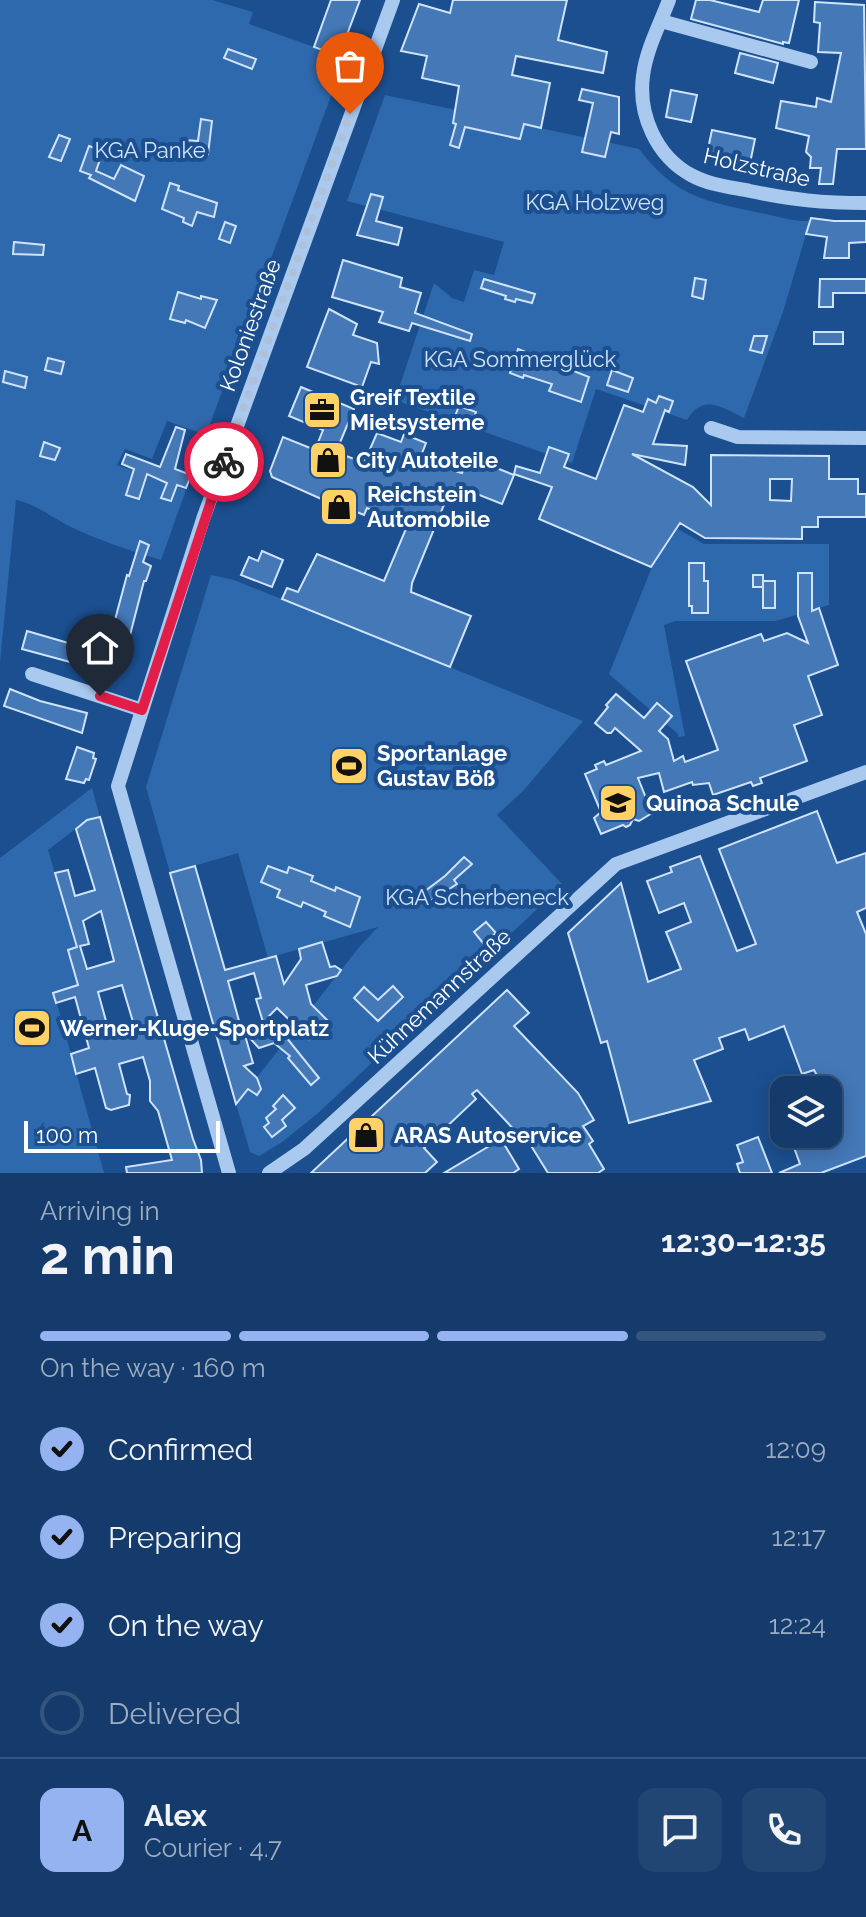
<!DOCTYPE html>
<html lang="en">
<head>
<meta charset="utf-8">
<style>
  body { margin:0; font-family:Raleway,sans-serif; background:#214673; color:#f1f3f6; height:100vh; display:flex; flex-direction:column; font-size:30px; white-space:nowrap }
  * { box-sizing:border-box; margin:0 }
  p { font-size:26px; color:#9dadc1 }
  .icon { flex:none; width:44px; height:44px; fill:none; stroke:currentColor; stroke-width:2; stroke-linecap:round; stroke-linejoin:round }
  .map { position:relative; height:1173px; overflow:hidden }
  .details { display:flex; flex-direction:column; background:#143b6b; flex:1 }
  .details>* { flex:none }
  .fabs { position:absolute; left:770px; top:1076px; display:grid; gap:16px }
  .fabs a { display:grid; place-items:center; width:72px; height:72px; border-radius:16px; background:#143b6b; box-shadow:0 4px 20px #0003,0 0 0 2px #33557e; font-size:40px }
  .scale { position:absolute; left:24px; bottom:20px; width:196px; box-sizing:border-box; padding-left:8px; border:4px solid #fff; border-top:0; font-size:22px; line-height:28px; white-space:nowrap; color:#fff; -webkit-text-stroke:6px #1b4f8f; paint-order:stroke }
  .pin { position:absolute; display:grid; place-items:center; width:68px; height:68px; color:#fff; margin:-82px -34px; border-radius:50% 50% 50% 0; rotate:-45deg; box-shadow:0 0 8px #0007 }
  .pin .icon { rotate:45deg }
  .courier { position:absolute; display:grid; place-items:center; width:80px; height:80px; margin:-40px; border:6px solid #e11d48; border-radius:50%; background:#fff; color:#222; box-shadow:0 2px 10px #0007 }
  .headline em { font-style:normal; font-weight:700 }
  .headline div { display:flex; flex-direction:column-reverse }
  .headline { display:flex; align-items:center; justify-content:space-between; height:136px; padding:0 40px }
  h1 { font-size:52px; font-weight:700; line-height:60px }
  .bar { display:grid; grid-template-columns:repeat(4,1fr); gap:12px 8px; align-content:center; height:96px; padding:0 40px }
  .bar i { height:10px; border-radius:6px; background:#33557e }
  .bar .active { background:#95b2f1 }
  .bar p { grid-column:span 4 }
  .line { display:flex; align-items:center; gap:20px; padding:0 40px; border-top:2px solid #33557e }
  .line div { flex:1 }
  .round { display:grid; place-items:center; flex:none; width:84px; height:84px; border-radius:16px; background:#214673 }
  ol { padding:0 40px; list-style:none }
  li { display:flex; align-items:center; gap:24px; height:88px }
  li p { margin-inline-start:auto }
  li .icon { padding:8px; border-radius:50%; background:#95b2f1; color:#111; stroke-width:4 }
  li:last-child { color:#9dadc1 }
  li i { width:44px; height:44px; border:4px solid #33557e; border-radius:50% }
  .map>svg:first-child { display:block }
  .green { fill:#2e69ad }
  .building { fill:#4478b7; stroke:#cfe3fa; stroke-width:2; fill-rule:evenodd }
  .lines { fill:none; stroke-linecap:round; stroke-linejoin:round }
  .minor { stroke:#a9c9ee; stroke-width:14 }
  .done { stroke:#afc1d8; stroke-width:8; stroke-dasharray:0 14.4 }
  .route { stroke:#e11d48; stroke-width:10 }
  .labels { text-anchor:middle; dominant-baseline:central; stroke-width:8; stroke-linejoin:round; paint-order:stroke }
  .park-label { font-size:22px; fill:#cfe3fa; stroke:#1b4f8f }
  .street-label { font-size:22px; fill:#fff; stroke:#1b4f8f }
  .poi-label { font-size:22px; font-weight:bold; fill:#fff; stroke:#1b4f8f; text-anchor:start }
</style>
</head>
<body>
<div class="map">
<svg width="866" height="1173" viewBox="0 0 866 1173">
  <rect width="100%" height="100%" fill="#1b4f8f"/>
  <g class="green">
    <path d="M 0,0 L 212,0 L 253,12 L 249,24 L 345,58 L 206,435 L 167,421 L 152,459 L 125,449 L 117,465 L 186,490 L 161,560 C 129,550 97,540 67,525 C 50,516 35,504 16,500 L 0,662 Z"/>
    <path d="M 385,95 L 639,149 C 676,197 704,201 761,213 C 777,216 794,222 810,221 L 783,312 L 744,418 C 722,407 703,393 687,420 L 596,389 L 572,463 L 395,400 L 434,283 L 452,298 L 464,302 L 474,270 L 494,275 L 504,242 L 347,201 Z"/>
    <path d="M 678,529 L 704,544 L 829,544 L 829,605 L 776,621 L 675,621 L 664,625 L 685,736 L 678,737 L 678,734 L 609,674 L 652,567 Z"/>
    <path d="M 211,575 L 234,580 L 583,721 L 523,791 L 497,815 L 563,885 L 317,1114 L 282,1142 L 259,1156 L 250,1152 L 236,1104 L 360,946 L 378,927 L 268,958 L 238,853 L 170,873 L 146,787 Z"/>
    <path d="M 92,788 L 100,817 L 87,820 L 48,850 L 77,947 L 68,950 L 78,985 L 54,993 L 104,1173 L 0,1173 L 0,858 Z"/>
  </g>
  <g class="building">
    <path d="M 331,0 L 360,0 L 339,56 L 314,47 Z"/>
    <path d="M 453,0 L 567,0 L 558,40 L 607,52 L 603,73 L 516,56 L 512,75 L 550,83 L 541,128 L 524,124 L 520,139 L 465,127 L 459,148 L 450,145 L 456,124 L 453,123 L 459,86 L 422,78 L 427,56 L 401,51 L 419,4 L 450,13 Z"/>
    <path d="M 696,0 L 710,0 L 759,12 L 763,0 L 799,0 L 789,43 L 783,42 L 783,44 L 691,19 Z"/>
    <path d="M 815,2 L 864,5 L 866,149 L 837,149 L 833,184 L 819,184 L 821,168 L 810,168 L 811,157 L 806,152 L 809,136 L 776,128 L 781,101 L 816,107 L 817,98 L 831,102 L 841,53 L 818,52 L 820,23 L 814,22 Z"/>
    <path d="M 228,49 L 256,59 L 252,69 L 224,58 Z"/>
    <path d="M 740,53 L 778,63 L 773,83 L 735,73 Z"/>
    <path d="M 582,89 L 619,97 L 619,134 L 611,132 L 605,157 L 582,152 L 593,103 L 579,100 Z"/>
    <path d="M 671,90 L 697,95 L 691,122 L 666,117 Z"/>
    <path d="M 201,119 L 212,121 L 208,154 L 182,150 L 184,140 L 198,141 Z"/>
    <path d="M 712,130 L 755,139 L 749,168 L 706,158 Z"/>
    <path d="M 59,135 L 70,139 L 61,161 L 49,157 Z"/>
    <path d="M 89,146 L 103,151 L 96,171 L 114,179 L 121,165 L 144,176 L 135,201 L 89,178 L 91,175 L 80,171 Z"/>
    <path d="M 170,183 L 179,186 L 178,190 L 217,203 L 214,217 L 197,212 L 192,226 L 183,222 L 184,218 L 162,209 Z"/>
    <path d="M 371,194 L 383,197 L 376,221 L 402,228 L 398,245 L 357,235 Z"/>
    <path d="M 811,218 L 834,221 L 866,221 L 866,242 L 849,243 L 849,258 L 824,258 L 827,237 L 806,234 Z"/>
    <path d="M 225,222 L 236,226 L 230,243 L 219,239 Z"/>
    <path d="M 14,242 L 44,245 L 43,255 L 13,254 Z"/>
    <path d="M 343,260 L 402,278 L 400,287 L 421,293 L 415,313 L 472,334 L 470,341 L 412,323 L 409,331 L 379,322 L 383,312 L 332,297 Z"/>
    <path d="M 695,278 L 706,280 L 703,299 L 692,296 Z"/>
    <path d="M 484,279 L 535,294 L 532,303 L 516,299 L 515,302 L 505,299 L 506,296 L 481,288 Z"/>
    <path d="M 820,279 L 866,279 L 866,293 L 833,293 L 833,307 L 819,307 Z"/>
    <path d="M 178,292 L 201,299 L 201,296 L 217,300 L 205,328 L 186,320 L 185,323 L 170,319 Z"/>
    <path d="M 329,309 L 357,324 L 353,335 L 377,343 L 379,364 L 371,362 L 362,387 L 307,367 Z"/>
    <rect x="814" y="332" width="29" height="12"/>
    <path d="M 754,336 L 767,336 L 762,353 L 750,350 Z"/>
    <path d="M 518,349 L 589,377 L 581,402 L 549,391 L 552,384 L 524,375 L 523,378 L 510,373 Z"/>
    <path d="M 48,358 L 64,362 L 61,374 L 45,370 Z"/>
    <path d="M 612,370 L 633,378 L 628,392 L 607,385 Z"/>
    <path d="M 5,371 L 27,377 L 25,388 L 3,382 Z"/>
    <path d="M 301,387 L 354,409 L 336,452 L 364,463 L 377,433 L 401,442 L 404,434 L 426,443 L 421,456 L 458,472 L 462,473 L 469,457 L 514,475 L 502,504 L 457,486 L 450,490 L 412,583 L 411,592 L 471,616 L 450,667 L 282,599 L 287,588 L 298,592 L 317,554 L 384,581 L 408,524 L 367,508 L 364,515 L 347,508 L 346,510 L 272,477 L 270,471 L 283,437 L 315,450 L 323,430 L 289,416 Z"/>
    <path d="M 659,396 L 673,401 L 669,412 L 665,410 L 653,444 L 687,446 L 685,465 L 632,454 L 693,487 L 711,505 L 711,455 L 829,456 L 829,479 L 858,479 L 858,494 L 866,494 L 866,517 L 818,517 L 818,527 L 802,527 L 802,539 L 705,538 L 680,523 L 651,567 L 539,519 L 552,487 L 514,474 L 516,466 L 540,473 L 549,447 L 569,454 L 564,467 L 596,479 L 624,405 L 643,412 L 648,399 L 656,403 ZM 770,479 L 792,479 L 791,501 L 770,500 Z"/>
    <path d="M 459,406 L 476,412 L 471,425 L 454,419 Z"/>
    <path d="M 176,427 L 185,430 L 175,469 L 191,475 L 186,488 L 177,485 L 171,501 L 161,498 L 167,483 L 147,474 L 139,499 L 126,495 L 134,469 L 122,464 L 126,454 L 160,467 Z"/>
    <path d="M 44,442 L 60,448 L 55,460 L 40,456 Z"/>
    <path d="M 140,541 L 149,545 L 143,562 L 151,566 L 146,581 L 144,581 L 129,639 L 128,644 L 123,642 L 121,651 L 108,646 L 127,575 L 129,576 Z"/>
    <path d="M 262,551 L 283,560 L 272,587 L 241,575 L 249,557 L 258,561 Z"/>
    <path d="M 689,563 L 704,563 L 704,581 L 708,581 L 708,613 L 692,613 L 692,606 L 689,606 Z"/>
    <path d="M 798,573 L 812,573 L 812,611 L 819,608 L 838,665 L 808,676 L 822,715 L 794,725 L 807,761 L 760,778 L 762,783 L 753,786 L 751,782 L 713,795 L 709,783 L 693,785 L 692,782 L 664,792 L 659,773 L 638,778 L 652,813 L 639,821 L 633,819 L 630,825 L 626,827 L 623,825 L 601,834 L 594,818 L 601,812 L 585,774 L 597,769 L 595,765 L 604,761 L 606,765 L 641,751 L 615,728 L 611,733 L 607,733 L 595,723 L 608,707 L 606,705 L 616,694 L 644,718 L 657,703 L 672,716 L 659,731 L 668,739 L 674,761 L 683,756 L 685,762 L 718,750 L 686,661 L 761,634 L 764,641 L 787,633 L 808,643 L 798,616 Z"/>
    <path d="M 753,575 L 763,575 L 763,587 L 763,581 L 775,581 L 775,608 L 763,608 L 763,587 L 753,587 Z"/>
    <path d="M 27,631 L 106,654 L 100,673 L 85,668 L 85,666 L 22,649 Z"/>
    <path d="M 10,689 L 40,701 L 87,713 L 82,733 L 4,706 Z"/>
    <path d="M 77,747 L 94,753 L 93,758 L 96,759 L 89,780 L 86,779 L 84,783 L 66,779 Z"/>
    <path d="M 817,811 L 837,863 L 866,853 L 866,908 L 857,912 L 866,934 L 866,1156 L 821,1173 L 779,1173 L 800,1164 L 789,1134 L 828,1134 L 828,1090 L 825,1090 L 814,1070 L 802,1074 L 784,1026 L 749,1040 L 745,1029 L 719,1038 L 723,1049 L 694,1060 L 711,1101 L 629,1123 L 607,1041 L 601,1043 L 568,933 L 621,883 L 648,982 L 681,969 L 666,932 L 691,922 L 684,903 L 659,913 L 647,881 L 672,872 L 670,867 L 700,856 L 737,951 L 756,944 L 719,849 Z"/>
    <path d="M 100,817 L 193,1139 L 201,1160 L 202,1173 L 127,1173 L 126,1167 L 172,1160 L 158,1111 L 150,1101 L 150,1081 L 143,1057 L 119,1064 L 127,1094 L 130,1095 L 129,1105 L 111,1110 L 106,1108 L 95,1068 L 76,1074 L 71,1054 L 89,1048 L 75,997 L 56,1003 L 53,993 L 78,985 L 68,950 L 77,947 L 55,873 L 68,870 L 75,896 L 95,890 L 76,829 L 87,820 ZM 101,911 L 114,961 L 87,969 L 80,946 L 89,944 L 83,921 ZM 122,985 L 136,1032 L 111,1039 L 98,992 Z"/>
    <path d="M 464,857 L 472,864 L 454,880 L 457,884 L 427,903 L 421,894 L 445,876 Z"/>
    <path d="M 195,866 L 225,970 L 276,956 L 284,984 L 301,959 L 299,949 L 322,942 L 330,967 L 335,966 L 341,970 L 337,976 L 306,985 L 311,1004 L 328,1021 L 309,1039 L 277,1008 L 269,1016 L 319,1078 L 311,1085 L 288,1058 L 290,1056 L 274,1043 L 259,1048 L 244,1032 L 253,1063 L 244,1066 L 257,1078 L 261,1089 L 257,1095 L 248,1089 L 236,1104 L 170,873 ZM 254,973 L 261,998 L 256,999 L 263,1022 L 241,1028 L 228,981 Z"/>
    <path d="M 268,866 L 287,873 L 289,867 L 313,876 L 311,881 L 335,891 L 336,887 L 360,897 L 350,927 L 324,916 L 326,912 L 303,902 L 301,907 L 277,897 L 280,890 L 261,882 Z"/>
    <path d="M 486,922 L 496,933 L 483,943 L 474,932 Z"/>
    <path d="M 393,986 L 403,997 L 378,1021 L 354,998 L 364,987 L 378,1000 Z"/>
    <path d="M 507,990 L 529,1013 L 514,1026 L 578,1093 L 594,1120 L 583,1126 L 593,1141 L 589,1144 L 604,1169 L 598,1173 L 548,1173 L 525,1136 L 520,1136 L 477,1090 L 472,1094 L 476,1099 L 424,1148 L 437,1162 L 425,1173 L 311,1173 Z"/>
    <path d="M 283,1095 L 295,1108 L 282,1120 L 286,1126 L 272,1137 L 264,1127 L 269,1123 L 266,1118 L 276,1109 L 273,1106 Z"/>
    <path d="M 758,1137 L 772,1173 L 740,1173 L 737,1164 L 743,1162 L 737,1145 Z"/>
    <path d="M 501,1139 L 519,1169 L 513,1173 L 444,1173 Z"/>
  </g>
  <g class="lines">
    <g class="minor">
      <path d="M 669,0 C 660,24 646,50 643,76 C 638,114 656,156 691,175 C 709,185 730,187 750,191 C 792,200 823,203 866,203"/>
      <path d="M 661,21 L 811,62"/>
      <path d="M 711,428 L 738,437 L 866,438"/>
      <path d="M 32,674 L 142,710"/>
      <path d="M 229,1173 L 118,786 L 203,519 L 393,0"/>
      <path d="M 269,1173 L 304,1149 L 616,864 L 866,772"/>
    </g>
  </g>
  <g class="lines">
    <path class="done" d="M 224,462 L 350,114"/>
    <path class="route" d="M 100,696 L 142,710 L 224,462"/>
  </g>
  <defs>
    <symbol id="office-square" viewBox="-11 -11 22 22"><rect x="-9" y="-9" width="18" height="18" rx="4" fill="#ffd166" stroke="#1b4f8f"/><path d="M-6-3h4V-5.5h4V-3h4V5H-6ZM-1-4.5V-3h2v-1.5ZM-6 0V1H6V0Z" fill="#111"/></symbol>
    <symbol id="shop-square" viewBox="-11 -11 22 22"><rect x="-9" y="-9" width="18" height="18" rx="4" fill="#ffd166" stroke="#1b4f8f"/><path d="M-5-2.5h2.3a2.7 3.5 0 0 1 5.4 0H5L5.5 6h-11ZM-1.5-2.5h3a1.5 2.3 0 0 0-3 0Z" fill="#111"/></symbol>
    <symbol id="stadium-square" viewBox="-11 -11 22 22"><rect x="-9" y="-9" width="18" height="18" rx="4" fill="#ffd166" stroke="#1b4f8f"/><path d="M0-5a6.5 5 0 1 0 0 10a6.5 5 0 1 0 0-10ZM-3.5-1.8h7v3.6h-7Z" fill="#111"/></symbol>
    <symbol id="school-square" viewBox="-11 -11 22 22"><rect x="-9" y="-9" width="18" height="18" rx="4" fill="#ffd166" stroke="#1b4f8f"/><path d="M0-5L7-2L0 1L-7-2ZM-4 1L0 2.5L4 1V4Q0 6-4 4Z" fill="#111"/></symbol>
  </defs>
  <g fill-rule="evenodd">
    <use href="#office-square" x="300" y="388" width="44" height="44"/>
    <use href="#shop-square" x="306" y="438" width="44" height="44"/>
    <use href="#shop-square" x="317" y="485" width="44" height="44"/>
    <use href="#stadium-square" x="327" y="744" width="44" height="44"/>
    <use href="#school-square" x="596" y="781" width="44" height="44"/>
    <use href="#stadium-square" x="10" y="1006" width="44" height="44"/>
    <use href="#shop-square" x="344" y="1113" width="44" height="44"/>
  </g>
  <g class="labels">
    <g class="park-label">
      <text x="150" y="150">KGA Panke</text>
      <text x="595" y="202">KGA Holzweg</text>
      <text x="520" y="359">KGA Sommerglück</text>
      <text x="477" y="897">KGA Scherbeneck</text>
    </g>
    <g class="street-label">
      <text transform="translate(757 167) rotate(13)">Holzstraße</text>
      <text transform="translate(250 325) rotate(-70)">Koloniestraße</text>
      <text transform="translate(439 996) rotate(-43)">Kühnemannstraße</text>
    </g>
    <g class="poi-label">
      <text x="350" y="397">Greif Textile<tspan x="350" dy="25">Mietsysteme</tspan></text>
      <text x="356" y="460">City Autoteile</text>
      <text x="367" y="494">Reichstein<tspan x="367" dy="25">Automobile</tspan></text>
      <text x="377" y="753">Sportanlage<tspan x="377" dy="25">Gustav Böß</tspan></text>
      <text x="646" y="803">Quinoa Schule</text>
      <text x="60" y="1028">Werner-Kluge-Sportplatz</text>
      <text x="394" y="1135">ARAS Autoservice</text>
    </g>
  </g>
</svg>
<div class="fabs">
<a><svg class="icon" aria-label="layers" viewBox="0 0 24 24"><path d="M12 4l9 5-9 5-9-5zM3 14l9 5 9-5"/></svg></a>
</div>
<div class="scale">100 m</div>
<div class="pin" style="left:350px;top:114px;background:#ea580c"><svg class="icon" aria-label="bag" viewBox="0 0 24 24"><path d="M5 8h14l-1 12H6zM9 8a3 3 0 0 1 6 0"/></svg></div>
<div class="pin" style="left:100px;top:696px;background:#1f2937"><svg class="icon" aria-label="home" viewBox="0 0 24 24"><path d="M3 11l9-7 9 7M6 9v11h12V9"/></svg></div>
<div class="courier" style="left:224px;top:462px"><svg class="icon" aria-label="bike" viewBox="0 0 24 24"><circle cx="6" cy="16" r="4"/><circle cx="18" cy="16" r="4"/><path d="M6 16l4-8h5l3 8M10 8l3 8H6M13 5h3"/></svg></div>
</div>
<section class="details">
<div class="headline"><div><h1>2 min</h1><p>Arriving in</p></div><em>12:30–12:35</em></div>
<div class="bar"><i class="active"></i><i class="active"></i><i class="active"></i><i></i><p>On the way · 160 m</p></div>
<ol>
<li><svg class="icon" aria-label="check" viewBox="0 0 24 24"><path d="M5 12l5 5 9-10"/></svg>Confirmed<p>12:09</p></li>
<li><svg class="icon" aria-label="check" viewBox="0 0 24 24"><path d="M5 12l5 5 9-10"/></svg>Preparing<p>12:17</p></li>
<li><svg class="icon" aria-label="check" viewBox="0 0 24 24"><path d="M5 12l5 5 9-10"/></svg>On the way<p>12:24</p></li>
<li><i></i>Delivered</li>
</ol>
<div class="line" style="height:144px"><b class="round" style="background:#95b2f1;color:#111">A</b><div><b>Alex</b><p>Courier · 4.7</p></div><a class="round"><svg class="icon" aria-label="chat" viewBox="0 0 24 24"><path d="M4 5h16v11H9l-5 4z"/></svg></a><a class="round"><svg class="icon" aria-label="phone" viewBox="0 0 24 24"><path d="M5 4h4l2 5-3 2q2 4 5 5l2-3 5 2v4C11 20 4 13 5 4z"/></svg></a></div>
</section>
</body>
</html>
